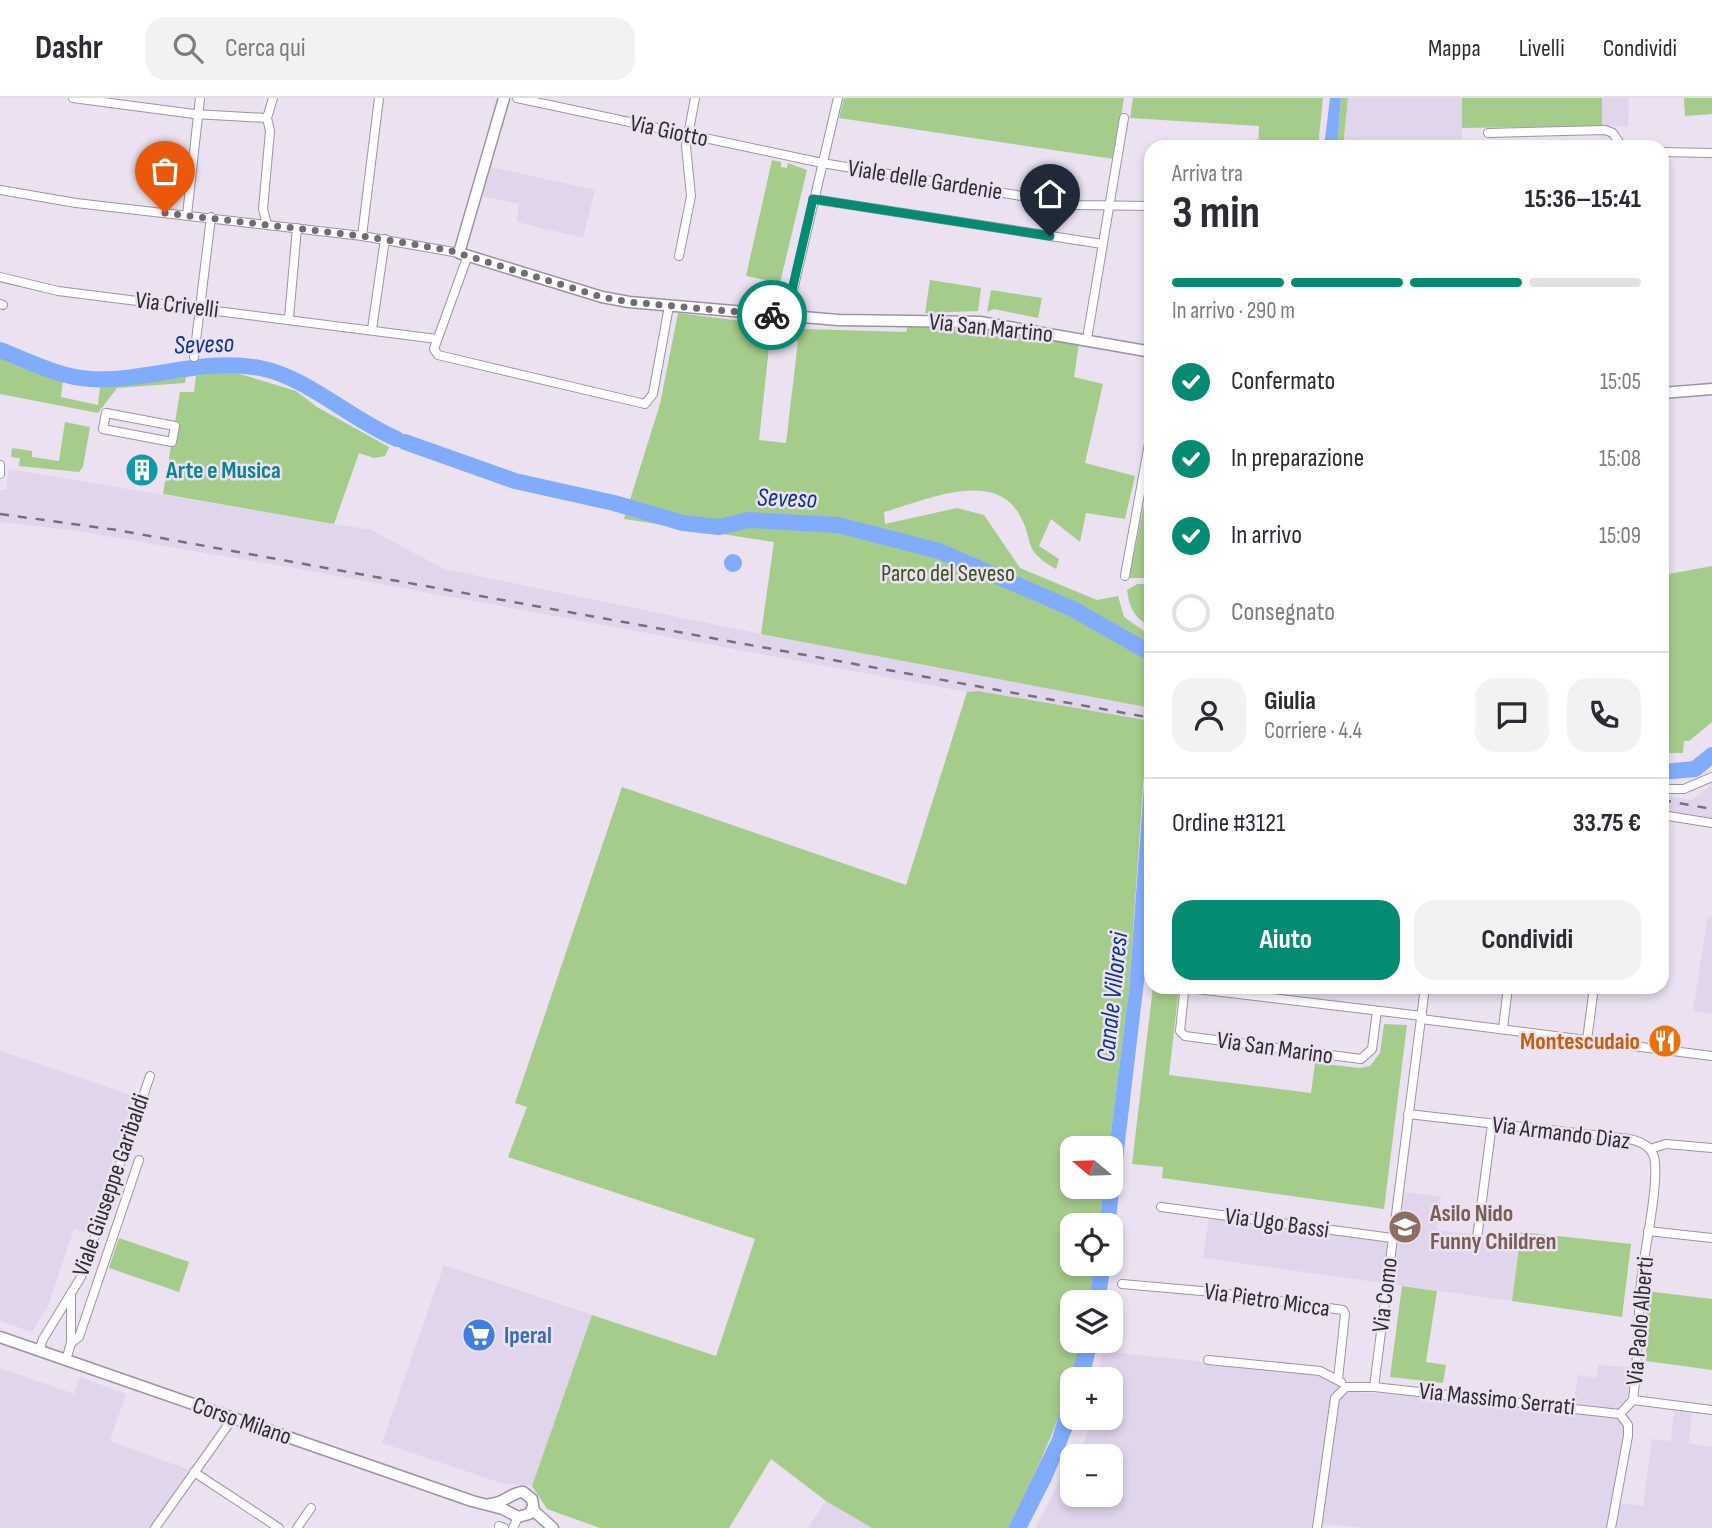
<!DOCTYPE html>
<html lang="it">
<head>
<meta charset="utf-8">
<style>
  body { margin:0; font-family:"Sofia Sans Condensed",sans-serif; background:#f2f2f3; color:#2b2b33; height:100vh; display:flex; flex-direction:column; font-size:26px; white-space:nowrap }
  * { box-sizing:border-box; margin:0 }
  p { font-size:23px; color:#7c7c81 }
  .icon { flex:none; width:38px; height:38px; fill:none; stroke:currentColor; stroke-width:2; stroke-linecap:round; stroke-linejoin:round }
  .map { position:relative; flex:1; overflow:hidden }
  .panel { position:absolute; left:1144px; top:42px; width:525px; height:854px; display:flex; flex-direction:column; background:#fff; border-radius:21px; box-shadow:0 4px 10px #0003 }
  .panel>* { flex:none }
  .needle { width:46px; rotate:289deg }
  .controls { position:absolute; left:1060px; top:1038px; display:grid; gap:14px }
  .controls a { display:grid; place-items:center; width:63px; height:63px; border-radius:14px; background:#fff; box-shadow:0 4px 10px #0003; font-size:35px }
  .pin { position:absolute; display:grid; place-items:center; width:60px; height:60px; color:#fff; margin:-72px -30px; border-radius:50% 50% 50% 0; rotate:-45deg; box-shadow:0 0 7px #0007 }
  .pin .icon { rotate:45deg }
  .courier { position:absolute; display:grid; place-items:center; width:70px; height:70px; margin:-35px; border:5px solid #048b71; border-radius:50%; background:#fff; color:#222; box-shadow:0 2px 9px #0007 }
  .summary em { font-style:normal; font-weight:700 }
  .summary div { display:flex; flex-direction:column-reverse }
  .summary { display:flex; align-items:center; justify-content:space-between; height:119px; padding:0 28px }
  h1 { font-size:46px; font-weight:700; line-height:52px }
  .bar { display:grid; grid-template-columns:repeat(4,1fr); gap:10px 7px; align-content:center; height:84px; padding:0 28px }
  .bar i { height:9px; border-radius:5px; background:#e1e1e2 }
  .bar .current { background:#048b71 }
  .bar p { grid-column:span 4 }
  .line { display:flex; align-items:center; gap:18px; padding:0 28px; border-top:2px solid #e1e1e2 }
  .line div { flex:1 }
  .round { display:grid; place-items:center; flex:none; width:74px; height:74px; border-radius:21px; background:#f2f2f3 }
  ol { padding:0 28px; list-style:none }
  li { display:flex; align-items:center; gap:21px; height:77px }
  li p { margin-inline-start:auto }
  li .icon { padding:7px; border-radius:50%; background:#048b71; color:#fff; stroke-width:4 }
  li:last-child { color:#7c7c81 }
  li i { width:38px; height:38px; border:4px solid #e1e1e2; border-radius:50% }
  .cta { display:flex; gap:14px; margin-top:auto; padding:14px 28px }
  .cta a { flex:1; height:80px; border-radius:21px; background:#048b71; color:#fff; font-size:28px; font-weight:700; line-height:80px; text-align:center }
  .cta a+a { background:#f2f2f3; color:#2b2b33 }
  header { display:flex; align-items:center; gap:42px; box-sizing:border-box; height:98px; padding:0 35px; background:#fff; border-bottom:2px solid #e1e1e2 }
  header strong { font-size:33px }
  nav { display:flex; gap:38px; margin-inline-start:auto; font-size:24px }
  .search { width:490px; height:63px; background:#f2f2f3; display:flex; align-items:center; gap:18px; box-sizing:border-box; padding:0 24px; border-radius:21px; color:#7c7c81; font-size:26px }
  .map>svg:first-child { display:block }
  .built { fill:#e1d5eb; fill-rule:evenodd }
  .green { fill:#a6cc8c }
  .water { fill:#81acfe }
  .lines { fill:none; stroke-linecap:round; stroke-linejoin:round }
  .river { stroke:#81acfe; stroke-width:16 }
  .street-casing { stroke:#9c94a3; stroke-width:10 }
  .secondary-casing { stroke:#9c94a3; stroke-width:13 }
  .street { stroke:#fff; stroke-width:8 }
  .secondary { stroke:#fff; stroke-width:10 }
  .rail { stroke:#76707a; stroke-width:2.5; stroke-dasharray:9 9; stroke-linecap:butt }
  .done { stroke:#716b75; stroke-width:7; stroke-dasharray:0 12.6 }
  .route { stroke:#048b71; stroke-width:9 }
  .labels { text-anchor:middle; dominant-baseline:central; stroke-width:5; stroke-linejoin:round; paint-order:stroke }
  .street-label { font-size:24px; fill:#2f2c32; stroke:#ebe1f1 }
  .culture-label { font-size:24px; font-weight:bold; fill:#0d838f; stroke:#ebe1f1; text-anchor:start }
  .park-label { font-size:24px; fill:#345419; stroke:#ebe1f1 }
  .food-label { font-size:24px; font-weight:bold; fill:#c56008; stroke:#ebe1f1; text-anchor:end }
  .education-label { font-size:24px; font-weight:bold; fill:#785e54; stroke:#ebe1f1; text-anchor:start }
  .shop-label { font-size:24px; font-weight:bold; fill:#366cbe; stroke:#ebe1f1; text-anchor:start }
  .water-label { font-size:26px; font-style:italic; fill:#0a3590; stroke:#ebe1f1 }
</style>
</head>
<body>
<header>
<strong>Dashr</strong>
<div class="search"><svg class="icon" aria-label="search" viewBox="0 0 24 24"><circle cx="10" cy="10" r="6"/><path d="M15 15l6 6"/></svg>Cerca qui</div>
<nav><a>Mappa</a><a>Livelli</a><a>Condividi</a></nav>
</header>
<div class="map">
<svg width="1712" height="1430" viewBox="0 0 1712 1430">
  <rect width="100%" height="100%" fill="#ebe1f1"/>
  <g class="built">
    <path d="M 1348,0 L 1462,0 L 1462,45 L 1404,44 L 1403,49 L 1343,49 Z"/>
    <path d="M 1602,0 L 1629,0 L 1628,29 L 1602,28 Z"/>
    <path d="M 491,69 L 595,92 L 583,140 L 517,124 L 519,106 L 482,98 Z"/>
    <path d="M 9,371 L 371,432 L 444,471 L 761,536 L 1151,610 L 1151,623 L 978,593 L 967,594 L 289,469 L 70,432 L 0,424 L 0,392 L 6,392 Z"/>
    <path d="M 1712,686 L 1712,722 L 1663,713 L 1662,697 L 1692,702 Z"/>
    <path d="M 1708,818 L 1712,819 L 1712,916 L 1693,913 Z"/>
    <path d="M 0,953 L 134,998 L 88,1135 L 74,1131 L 48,1208 L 32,1234 L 0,1223 Z"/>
    <path d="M 1401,1094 L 1441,1098 L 1437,1132 L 1474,1136 L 1474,1142 L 1519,1148 L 1512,1203 L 1203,1160 L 1209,1118 L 1394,1143 Z"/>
    <path d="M 444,1167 L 592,1217 L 532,1388 L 501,1385 L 382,1345 Z"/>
    <path d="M 1103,1253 L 1323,1277 L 1345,1294 L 1423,1297 L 1572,1314 L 1578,1277 L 1597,1280 L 1598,1267 L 1636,1270 L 1632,1304 L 1620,1319 L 1626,1328 L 1616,1405 L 1643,1408 L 1652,1341 L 1671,1343 L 1674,1313 L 1692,1315 L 1689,1345 L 1712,1349 L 1712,1430 L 1363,1430 L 1323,1426 L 1322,1430 L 1036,1430 L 1073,1354 L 1080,1356 L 1090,1326 L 1084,1324 L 1085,1320 L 1111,1320 L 1111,1281 L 1097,1281 ZM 1073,1358 L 1111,1358 L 1111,1396 L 1073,1396 Z"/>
    <path d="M 0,1270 L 74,1296 L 80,1279 L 126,1296 L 110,1343 L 189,1372 L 150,1430 L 0,1430 Z"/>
    <path d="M 826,1403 L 851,1416 L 872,1430 L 808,1430 Z"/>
  </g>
  <g class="green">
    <path d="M 844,0 L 1124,0 L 1114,61 L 839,20 Z"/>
    <path d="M 1133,0 L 1323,0 L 1318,49 L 1258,49 L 1259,28 L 1130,20 Z"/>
    <path d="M 1341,0 L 1348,0 L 1343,49 L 1337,49 Z"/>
    <path d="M 1462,0 L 1602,0 L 1602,28 L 1462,30 Z"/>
    <path d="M 1684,0 L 1712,0 L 1712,16 L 1685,18 Z"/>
    <path d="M 772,62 L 781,64 L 781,69 L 787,70 L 788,65 L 807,72 L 780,185 L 746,178 Z"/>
    <path d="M 930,182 L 981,190 L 978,213 L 925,215 Z"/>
    <path d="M 991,192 L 1042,200 L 1038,220 L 994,211 L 987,214 Z"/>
    <path d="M 678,215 L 781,228 L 782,226 L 780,241 L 770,240 L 759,342 L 786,345 L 798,243 L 790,242 L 792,227 L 804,231 L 906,234 L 908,228 L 970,228 L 1079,245 L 1074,279 L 1103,286 L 1085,365 L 1135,378 L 1125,421 L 1086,415 L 1080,444 L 1051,421 L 1039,448 L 1059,461 L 1056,471 C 1020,450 1036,445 1019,416 C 993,370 921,404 884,414 L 885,426 L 957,410 L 984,417 L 1020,470 L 1097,502 L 1118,498 L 1124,519 L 1151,538 L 1151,610 L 761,536 L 774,444 L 624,421 L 660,306 Z"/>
    <path d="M 0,258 L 63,281 L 61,299 L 98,307 L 100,289 L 104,286 L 186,279 L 185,285 L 117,290 L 98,315 L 0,296 Z"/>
    <path d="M 227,272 L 296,293 L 317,309 L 389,349 L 385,358 L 374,360 L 359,355 L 334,426 L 163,396 L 180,294 L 194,294 L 196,278 Z"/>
    <path d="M 65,324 L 90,329 L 83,369 L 79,374 L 19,368 L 20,360 L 11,359 L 12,350 L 32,353 L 32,359 L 59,363 Z"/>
    <path d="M 1151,373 L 1151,480 L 1129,480 Z"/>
    <path d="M 1712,468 L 1712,624 L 1689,643 L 1684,643 L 1683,655 L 1663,655 L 1663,477 Z"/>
    <path d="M 1137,486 L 1151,486 L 1151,529 C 1134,519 1130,512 1127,492 Z"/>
    <path d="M 978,593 L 1151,623 L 1143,687 L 1129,892 L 1109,1050 L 1073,1050 L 1073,1088 L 1104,1089 L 1099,1127 L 1073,1127 L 1073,1166 L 1094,1166 L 1089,1204 L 1073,1204 L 1073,1242 L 1081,1243 C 1067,1309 1039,1369 1008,1430 L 872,1430 L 826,1403 L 771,1361 L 729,1430 L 600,1430 L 547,1411 L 532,1388 L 592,1217 L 716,1258 L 755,1141 L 508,1059 L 527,1009 L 515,1005 L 622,689 L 906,787 L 967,594 Z"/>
    <path d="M 1153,889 L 1179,889 L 1169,977 L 1311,995 L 1315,965 L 1360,970 L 1370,968 L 1380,955 L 1384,926 L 1407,927 L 1384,1111 L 1162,1080 L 1163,1069 L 1132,1066 Z"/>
    <path d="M 1521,1134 L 1631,1146 L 1622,1219 L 1512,1203 Z"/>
    <path d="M 119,1140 L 189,1164 L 179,1194 L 109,1170 Z"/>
    <path d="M 1402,1188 L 1437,1193 L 1426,1264 L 1446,1267 L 1443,1285 L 1390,1279 Z"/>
    <path d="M 1646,1193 L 1712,1201 L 1712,1272 L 1646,1263 Z"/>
  </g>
  <g class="water">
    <path d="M 1330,0 L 1341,0 L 1337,49 L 1324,49 Z"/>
    <circle cx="733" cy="465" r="9"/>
    <path d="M 1148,633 L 1152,633 L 1148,850 L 1111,1162 L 1111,1127 L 1099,1127 L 1104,1089 L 1111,1088 L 1109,1050 L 1129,892 Z"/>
    <path d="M 1094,1166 L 1111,1166 L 1105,1204 L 1089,1204 Z"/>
    <path d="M 1081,1243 L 1098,1243 L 1089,1281 L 1073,1281 L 1073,1320 L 1077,1320 L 1052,1381 L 1027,1430 L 1008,1430 L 1052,1340 Z"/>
  </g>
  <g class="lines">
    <g class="river">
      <path d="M 0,252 C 28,263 61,280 91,281 C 148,284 203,259 260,270 C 307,279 350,321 397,341"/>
      <path d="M 405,344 L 515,383 L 614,405 L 683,425 L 719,429 L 749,422 L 838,427 L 939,453 L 1073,511 L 1152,556"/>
      <path d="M 1662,674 L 1695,671 L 1712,657"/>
    </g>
    <defs>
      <g id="street">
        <path d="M 73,0 L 194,16 L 267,20"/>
        <path d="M 517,0 L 822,65 L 1076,107 L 1152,108"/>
        <path d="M 1488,35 L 1605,32 L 1613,35 L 1622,49"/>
        <path d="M 1662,54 L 1712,55"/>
        <path d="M 0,92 L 76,105 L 362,138 L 459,155"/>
        <path d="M 813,101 L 1102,146"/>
        <path d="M 187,117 L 200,0"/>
        <path d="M 267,127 L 263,111 L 270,33 L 267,20 L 273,0"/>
        <path d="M 362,138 L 379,0"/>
        <path d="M 468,157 L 434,251 L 438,257 L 645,306 L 653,296 L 669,208"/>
        <path d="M 679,158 L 691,98 L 686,48 L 695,0"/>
        <path d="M 0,179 L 58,193 L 437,241"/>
        <path d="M 0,206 L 3,207"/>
        <path d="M 787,218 L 838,0"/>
        <path d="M 289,220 L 297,130"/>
        <path d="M 372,231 L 385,141"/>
        <path d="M 1087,241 L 1124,20"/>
        <path d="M 194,259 L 211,119"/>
        <path d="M 106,315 L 175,328 L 172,344 L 103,331 Z"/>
        <path d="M 0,367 L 0,376"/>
        <path d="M 1125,478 L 1152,329"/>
        <path d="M 1662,691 L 1684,691 L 1712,679"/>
        <path d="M 1662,717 L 1712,725"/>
        <path d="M 1377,913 L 1372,951 L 1361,961 L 1185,938 L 1180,933 L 1184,895 L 1188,890 L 1422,918"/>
        <path d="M 1421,921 L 1712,958"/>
        <path d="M 1503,930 L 1508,889"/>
        <path d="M 1587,942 L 1594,889"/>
        <path d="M 1408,1016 L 1629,1041 C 1639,1043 1651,1048 1654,1059 C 1660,1082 1644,1155 1641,1183 C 1638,1222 1638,1262 1633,1302 L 1620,1316"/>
        <path d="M 1650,1051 L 1666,1046 L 1712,1050"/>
        <path d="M 1161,1109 L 1392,1140"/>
        <path d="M 1648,1133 L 1712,1140"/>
        <path d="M 1477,1140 L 1492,1026"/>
        <path d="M 1122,1186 L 1213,1194 L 1343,1212 L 1345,1216 L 1338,1281"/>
        <path d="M 71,1245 L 79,1239 L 139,1062"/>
        <path d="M 39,1253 L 43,1241 L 81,1179 L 150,978"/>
        <path d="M 66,1262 L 71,1245 L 71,1195"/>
        <path d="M 1208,1262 L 1320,1273 L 1341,1284"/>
        <path d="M 1374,1289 L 1620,1316"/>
        <path d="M 1633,1302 L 1712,1312"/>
        <path d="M 194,1374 L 279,1430"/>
        <path d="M 499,1428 L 504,1430"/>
        <path d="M 155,1430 L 233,1320"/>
        <path d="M 297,1430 L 311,1410"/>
        <path d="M 513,1430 L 518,1419"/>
        <path d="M 1317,1430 L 1335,1300 L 1346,1289 L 1374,1289 L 1425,889"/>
        <path d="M 1611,1430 L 1628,1338 L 1628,1327 L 1620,1316"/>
      </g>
      <g id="secondary">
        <path d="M 504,0 L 459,155 L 602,199 L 629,204 L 838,222 L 980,224 L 1152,254"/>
        <path d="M 1662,295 L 1712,291"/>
        <path d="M 0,1239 L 472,1403 L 503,1411 L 518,1419 L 529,1416 L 533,1409"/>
        <path d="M 490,1406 C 504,1406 511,1394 523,1394 L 532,1401 L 534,1413 L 553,1430"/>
      </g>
    </defs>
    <use href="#street" class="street-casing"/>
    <use href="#secondary" class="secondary-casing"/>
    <use href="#street" class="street"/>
    <use href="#secondary" class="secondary"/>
    <g class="rail">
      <path d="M 0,416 L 117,432 L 1152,620"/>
      <path d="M 1662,702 L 1712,711"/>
    </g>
  </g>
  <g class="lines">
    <path class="done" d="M 165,115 L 362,138 L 448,152 L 602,199 L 629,204 L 772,217"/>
    <path class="route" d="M 772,217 L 786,218 L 813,101 L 1050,138"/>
  </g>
  <defs>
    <symbol id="building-disc" viewBox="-11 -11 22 22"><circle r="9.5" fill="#0f9aa8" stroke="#ebe1f1"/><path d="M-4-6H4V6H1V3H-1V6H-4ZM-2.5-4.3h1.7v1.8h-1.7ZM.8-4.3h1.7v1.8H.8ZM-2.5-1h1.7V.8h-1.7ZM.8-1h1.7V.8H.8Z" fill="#fff"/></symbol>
    <symbol id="restaurant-disc" viewBox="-11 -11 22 22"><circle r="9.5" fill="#e8710a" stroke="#ebe1f1"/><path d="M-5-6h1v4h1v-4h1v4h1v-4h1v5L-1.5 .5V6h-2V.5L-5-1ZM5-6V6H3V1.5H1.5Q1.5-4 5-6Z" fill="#fff"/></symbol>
    <symbol id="school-disc" viewBox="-11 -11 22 22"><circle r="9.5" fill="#8d6e63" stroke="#ebe1f1"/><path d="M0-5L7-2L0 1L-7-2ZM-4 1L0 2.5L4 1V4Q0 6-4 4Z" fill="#fff"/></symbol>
    <symbol id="supermarket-disc" viewBox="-11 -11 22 22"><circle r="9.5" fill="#3f7fe0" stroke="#ebe1f1"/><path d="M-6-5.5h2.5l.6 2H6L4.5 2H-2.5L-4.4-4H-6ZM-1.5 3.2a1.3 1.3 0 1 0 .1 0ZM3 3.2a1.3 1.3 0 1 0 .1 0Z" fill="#fff"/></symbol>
  </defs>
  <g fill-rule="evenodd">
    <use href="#building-disc" x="123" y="353" width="38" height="38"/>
    <use href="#restaurant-disc" x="1646" y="924" width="38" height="38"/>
    <use href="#school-disc" x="1386" y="1110" width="38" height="38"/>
    <use href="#supermarket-disc" x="460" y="1218" width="38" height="38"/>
  </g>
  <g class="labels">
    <g class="street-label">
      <text transform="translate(669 33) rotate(12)">Via Giotto</text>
      <text transform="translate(925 82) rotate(9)">Viale delle Gardenie</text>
      <text transform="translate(177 207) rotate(7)">Via Crivelli</text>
      <text transform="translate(991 230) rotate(6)">Via San Martino</text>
      <text transform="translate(1275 950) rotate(8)">Via San Marino</text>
      <text transform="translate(1561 1035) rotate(7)">Via Armando Diaz</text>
      <text transform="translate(111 1087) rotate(-71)">Viale Giuseppe Garibaldi</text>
      <text transform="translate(1277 1125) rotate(8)">Via Ugo Bassi</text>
      <text transform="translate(1385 1197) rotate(-83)">Via Como</text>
      <text transform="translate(1267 1202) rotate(8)">Via Pietro Micca</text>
      <text transform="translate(1640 1223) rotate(-85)">Via Paolo Alberti</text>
      <text transform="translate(1497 1301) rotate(6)">Via Massimo Serrati</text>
      <text transform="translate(242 1323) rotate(19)">Corso Milano</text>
    </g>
    <g class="culture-label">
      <text x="166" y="372">Arte e Musica</text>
    </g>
    <g class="park-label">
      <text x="948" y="475">Parco del Seveso</text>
    </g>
    <g class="food-label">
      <text x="1640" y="943">Montescudaio</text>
    </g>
    <g class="education-label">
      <text x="1430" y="1115">Asilo Nido<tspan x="1430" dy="28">Funny Children</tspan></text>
    </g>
    <g class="shop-label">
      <text x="504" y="1237">Iperal</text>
    </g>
    <g class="water-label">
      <text transform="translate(204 247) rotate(-2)">Seveso</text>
      <text transform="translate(787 401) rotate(2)">Seveso</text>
      <text transform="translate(1113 899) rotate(-84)">Canale Villoresi</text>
    </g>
  </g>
</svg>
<div class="controls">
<a><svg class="needle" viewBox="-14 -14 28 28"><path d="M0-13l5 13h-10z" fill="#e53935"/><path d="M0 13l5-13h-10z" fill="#7c7c81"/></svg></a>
<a><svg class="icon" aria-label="locate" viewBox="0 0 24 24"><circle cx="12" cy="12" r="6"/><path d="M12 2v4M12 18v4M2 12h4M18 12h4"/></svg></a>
<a><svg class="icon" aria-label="layers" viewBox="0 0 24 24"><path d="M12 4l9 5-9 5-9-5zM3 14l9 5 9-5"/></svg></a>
<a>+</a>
<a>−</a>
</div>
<div class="pin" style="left:165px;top:115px;background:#ea580c"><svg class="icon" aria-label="bag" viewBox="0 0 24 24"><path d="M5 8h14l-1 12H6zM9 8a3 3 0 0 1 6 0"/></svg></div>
<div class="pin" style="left:1050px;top:138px;background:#1f2937"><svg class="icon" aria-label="home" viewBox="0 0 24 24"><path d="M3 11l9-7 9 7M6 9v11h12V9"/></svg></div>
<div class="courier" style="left:772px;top:217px"><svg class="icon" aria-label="bike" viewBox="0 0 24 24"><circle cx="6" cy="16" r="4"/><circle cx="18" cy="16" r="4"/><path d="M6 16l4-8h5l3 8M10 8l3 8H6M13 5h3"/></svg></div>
<section class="panel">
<div class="summary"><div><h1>3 min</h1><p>Arriva tra</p></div><em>15:36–15:41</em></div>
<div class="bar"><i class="current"></i><i class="current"></i><i class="current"></i><i></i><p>In arrivo · 290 m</p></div>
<ol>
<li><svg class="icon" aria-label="check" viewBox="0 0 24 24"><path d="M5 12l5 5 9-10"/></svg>Confermato<p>15:05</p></li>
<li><svg class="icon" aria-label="check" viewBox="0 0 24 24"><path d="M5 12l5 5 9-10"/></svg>In preparazione<p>15:08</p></li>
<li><svg class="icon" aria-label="check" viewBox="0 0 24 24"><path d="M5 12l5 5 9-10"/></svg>In arrivo<p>15:09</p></li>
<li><i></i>Consegnato</li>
</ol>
<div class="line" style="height:126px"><a class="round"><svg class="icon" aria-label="person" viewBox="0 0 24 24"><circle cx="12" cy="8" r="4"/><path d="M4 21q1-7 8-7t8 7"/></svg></a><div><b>Giulia</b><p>Corriere · 4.4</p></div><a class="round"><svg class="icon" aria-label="chat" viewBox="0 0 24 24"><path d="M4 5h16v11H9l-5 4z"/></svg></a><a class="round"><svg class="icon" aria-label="phone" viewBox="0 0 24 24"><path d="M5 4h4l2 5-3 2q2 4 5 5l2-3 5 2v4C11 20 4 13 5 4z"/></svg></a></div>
<div class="line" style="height:91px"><div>Ordine #3121</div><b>33.75 €</b></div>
<div class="cta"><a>Aiuto</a><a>Condividi</a></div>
</section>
</div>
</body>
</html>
